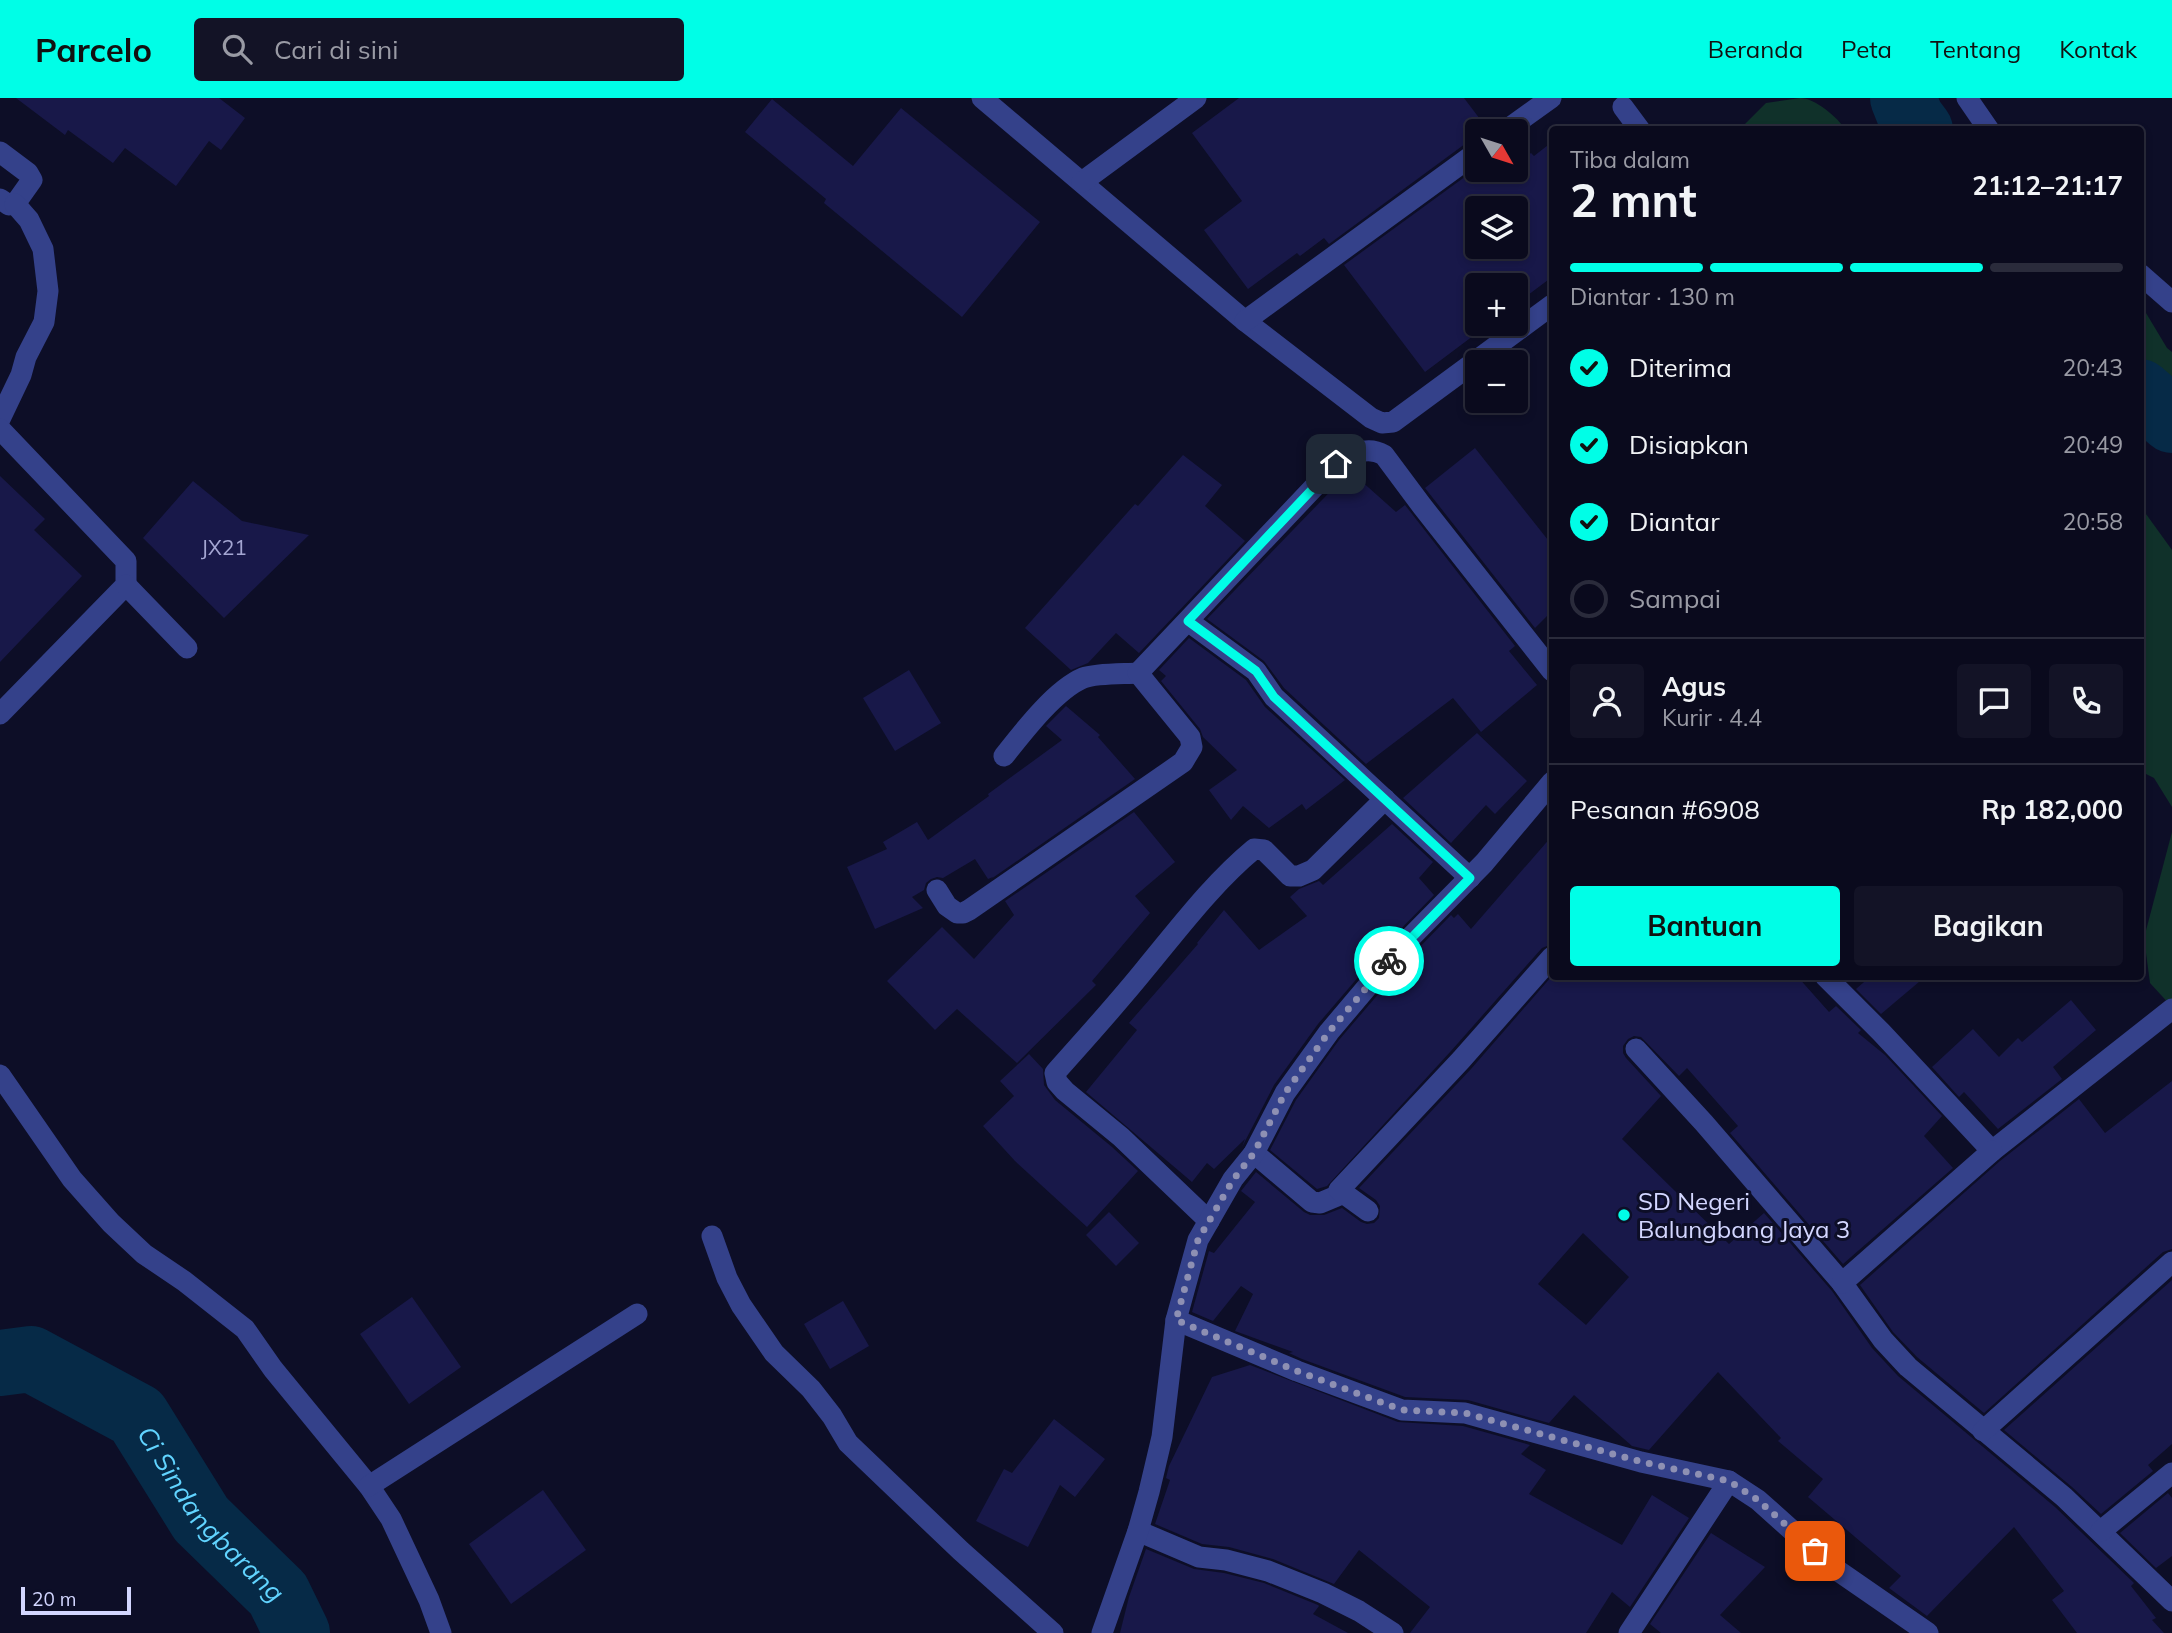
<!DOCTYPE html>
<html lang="id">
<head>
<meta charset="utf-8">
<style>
  body { margin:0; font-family:Mulish,sans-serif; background:#131326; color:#f1f3f6; height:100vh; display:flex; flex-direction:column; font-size:26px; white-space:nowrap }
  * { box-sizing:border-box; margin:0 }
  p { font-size:23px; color:#999aa4 }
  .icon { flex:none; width:38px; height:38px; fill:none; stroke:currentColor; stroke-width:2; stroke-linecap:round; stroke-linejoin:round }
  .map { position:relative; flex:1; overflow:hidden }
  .drawer { position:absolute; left:1549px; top:28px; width:595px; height:854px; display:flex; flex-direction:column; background:#0a0a1d; border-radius:7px; box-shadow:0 4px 10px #0003,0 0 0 2px #2a2b3b }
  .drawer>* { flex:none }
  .needle { width:46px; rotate:129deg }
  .buttons { position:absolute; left:1465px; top:21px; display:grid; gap:14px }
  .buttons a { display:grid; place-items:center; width:63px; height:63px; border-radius:7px; background:#0a0a1d; box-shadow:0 4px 10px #0003,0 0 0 2px #2a2b3b; font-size:35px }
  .scale { position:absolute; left:21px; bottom:18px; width:110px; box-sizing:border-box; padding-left:7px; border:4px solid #d3d6ff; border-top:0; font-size:19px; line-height:24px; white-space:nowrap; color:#d3d6ff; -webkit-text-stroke:5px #0d0e27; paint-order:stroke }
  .pin { position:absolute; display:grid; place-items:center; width:60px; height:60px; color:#fff; margin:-30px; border-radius:14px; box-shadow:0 4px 10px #0006 }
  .courier { position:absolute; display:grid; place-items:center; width:70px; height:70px; margin:-35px; border:5px solid #00fee7; border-radius:50%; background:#fff; color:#222; box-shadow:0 2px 9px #0007 }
  .overview em { font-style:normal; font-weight:700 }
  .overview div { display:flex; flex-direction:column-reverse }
  .overview { display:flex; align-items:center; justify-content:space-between; height:119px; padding:0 21px }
  h1 { font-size:46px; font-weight:700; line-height:52px }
  .bar { display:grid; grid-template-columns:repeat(4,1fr); gap:10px 7px; align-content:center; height:84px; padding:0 21px }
  .bar i { height:9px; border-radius:5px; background:#2a2b3b }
  .bar .on { background:#00fee7 }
  .bar p { grid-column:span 4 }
  .line { display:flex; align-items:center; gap:18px; padding:0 21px; border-top:2px solid #2a2b3b }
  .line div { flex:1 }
  .round { display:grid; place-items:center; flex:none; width:74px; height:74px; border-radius:7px; background:#131326 }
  ol { padding:0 21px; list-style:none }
  li { display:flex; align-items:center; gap:21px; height:77px }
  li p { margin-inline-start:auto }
  li .icon { padding:7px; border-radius:50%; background:#00fee7; color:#111; stroke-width:4 }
  li:last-child { color:#999aa4 }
  li i { width:38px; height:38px; border:4px solid #2a2b3b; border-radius:50% }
  .cta { display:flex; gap:14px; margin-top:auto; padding:14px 21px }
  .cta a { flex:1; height:80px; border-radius:7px; background:#00fee7; color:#111; font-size:28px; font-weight:700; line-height:80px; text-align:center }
  .cta a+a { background:#131326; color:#f1f3f6 }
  header { display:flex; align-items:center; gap:42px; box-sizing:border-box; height:98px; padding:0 35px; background:#00fee7; color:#111 }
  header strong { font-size:33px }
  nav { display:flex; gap:38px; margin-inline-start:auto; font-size:24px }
  .search { width:490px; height:63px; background:#131326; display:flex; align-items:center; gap:18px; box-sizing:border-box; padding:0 24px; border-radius:7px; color:#999aa4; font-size:26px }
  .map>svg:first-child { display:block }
  .green { fill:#10312a }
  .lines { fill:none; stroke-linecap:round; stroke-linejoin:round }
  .river { stroke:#062a47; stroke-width:66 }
  .building { fill:#181849; fill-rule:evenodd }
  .minor { stroke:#34418a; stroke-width:21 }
  .done { stroke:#8e90b3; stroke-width:7; stroke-dasharray:0 12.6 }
  .route { stroke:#00fee7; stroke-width:9 }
  .poi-dot { fill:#00fee7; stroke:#0d0e27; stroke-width:2.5 }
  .labels { text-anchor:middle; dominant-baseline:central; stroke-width:6; stroke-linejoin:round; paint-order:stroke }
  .number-label { font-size:21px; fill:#a4a6d2 }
  .poi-label { font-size:24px; fill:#d3d6ff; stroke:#0d0e27; text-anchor:start }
  .water-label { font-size:26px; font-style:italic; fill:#61d4ff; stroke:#0d0e27 }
</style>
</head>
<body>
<header>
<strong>Parcelo</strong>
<div class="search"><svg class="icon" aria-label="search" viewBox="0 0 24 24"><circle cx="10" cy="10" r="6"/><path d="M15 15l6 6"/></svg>Cari di sini</div>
<nav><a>Beranda</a><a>Peta</a><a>Tentang</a><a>Kontak</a></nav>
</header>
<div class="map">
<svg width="2172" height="1535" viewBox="0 0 2172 1535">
  <rect width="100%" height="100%" fill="#0d0e27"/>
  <g class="green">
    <path d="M 1800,0 C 1815,0 1837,19 1845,31 L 1740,31 L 1766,5 Z"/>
    <path d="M 2140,205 L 2167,250 L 2172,254 L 2172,294 L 2140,286 Z"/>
    <path d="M 2140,391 L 2146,416 L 2172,452 L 2172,709 L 2154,680 L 2140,673 Z"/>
    <path d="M 2172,734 L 2172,909 L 2150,885 L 2144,840 Z"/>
  </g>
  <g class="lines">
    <g class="river">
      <path d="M 1903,0 L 1911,20 L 1920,32"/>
      <path d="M 2140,294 L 2172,322"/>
      <path id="s1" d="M 0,1265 L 31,1261 L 137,1318 L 201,1421 L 278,1496 L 297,1535"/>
    </g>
  </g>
  <g class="building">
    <path d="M 16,0 L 219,0 L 245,20 L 221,52 L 209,43 L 176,88 L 125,50 L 113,65 L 68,32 L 65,37 Z"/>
    <path d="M 1239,0 L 1464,0 L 1489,33 L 1477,33 L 1477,41 L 1469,43 L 1329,146 L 1324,140 L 1300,158 L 1297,155 L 1248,191 L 1204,132 L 1242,103 L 1192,35 Z"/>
    <path d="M 772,1 L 853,68 L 901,10 L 1040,124 L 962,219 L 824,105 L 826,101 L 745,34 Z"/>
    <path d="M 1552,44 L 1552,179 L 1516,206 L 1516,187 L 1477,187 L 1477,226 L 1489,226 L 1425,274 L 1344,167 L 1477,70 L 1516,72 L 1516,66 L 1531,55 L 1534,58 ZM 1477,110 L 1516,110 L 1516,149 L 1477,149 Z"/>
    <path d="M 1475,350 L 1552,447 L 1552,513 L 1535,530 L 1425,390 Z"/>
    <path d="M 1183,357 L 1222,387 L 1205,408 L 1245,443 L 1139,555 L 1116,535 L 1088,565 L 1071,572 L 1025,530 L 1135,406 L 1138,408 Z"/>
    <path d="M 1350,373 L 1396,414 L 1405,407 L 1515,548 L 1509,553 L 1537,587 L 1481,634 L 1453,600 L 1366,666 L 1284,590 L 1264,563 L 1207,521 Z"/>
    <path d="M 0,378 L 45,421 L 34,432 L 82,478 L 0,564 Z"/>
    <path d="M 193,383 L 242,423 L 309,437 L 224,520 L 143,440 Z"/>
    <path d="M 1189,540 L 1246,582 L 1265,609 L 1345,682 L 1306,712 L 1302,706 L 1269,730 L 1243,708 L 1231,722 L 1209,692 L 1237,672 L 1203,639 L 1200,631 L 1161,583 L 1166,578 L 1159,572 Z"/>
    <path d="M 909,572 L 941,625 L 895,653 L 863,600 Z"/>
    <path d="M 1066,608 L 1100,637 L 1098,639 L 1135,681 L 991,781 L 993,779 L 988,781 L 975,761 L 943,780 L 937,779 L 931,781 L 926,785 L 924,792 L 912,799 L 923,810 L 875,831 L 847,769 L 887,751 L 883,744 L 917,724 L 928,742 L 989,698 L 988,696 L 1062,642 L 1046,628 Z"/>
    <path d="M 1477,635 L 1527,683 L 1495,716 L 1486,707 L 1451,745 L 1403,700 Z"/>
    <path d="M 1134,714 L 1175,764 L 1135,798 L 1150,815 L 1092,883 L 1096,887 L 1017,965 L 957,911 L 935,932 L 887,883 L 942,829 L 974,861 L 1014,817 L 1005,803 Z"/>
    <path d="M 1392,726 L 1433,764 L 1419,780 L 1434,797 L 1390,842 L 1318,926 L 1274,987 L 1242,1049 L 1245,1041 L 1214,1071 L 1207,1065 L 1192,1084 L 1086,994 L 1137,932 L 1129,925 L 1198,846 L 1197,845 L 1224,812 L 1259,852 L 1307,818 L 1290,799 L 1299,791 L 1319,783 L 1323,787 Z"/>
    <path d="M 1552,738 L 1552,846 L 1542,850 L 1451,953 L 1327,1088 L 1317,1091 L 1270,1052 L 1296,1002 L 1339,942 L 1410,859 L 1451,817 L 1454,820 L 1458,816 L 1471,831 Z"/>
    <path d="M 1552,878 L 1797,878 L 1829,914 L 1836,908 L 1861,932 L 1858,935 L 1885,957 L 1942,1018 L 1924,1038 L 1953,1070 L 1843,1166 L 1730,1035 L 1738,1028 L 1687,970 L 1679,978 L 1641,939 L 1634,938 L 1628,941 L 1623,948 L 1623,955 L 1626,960 L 1661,998 L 1622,1041 L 1729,1146 L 1764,1115 L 1832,1193 L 1872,1250 L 1898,1278 L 2055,1409 L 2134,1485 L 2131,1488 L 2156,1520 L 2152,1522 L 2164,1535 L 2077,1535 L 2052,1502 L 2064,1493 L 2014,1429 L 1927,1518 L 1889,1490 L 1901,1478 L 1808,1399 L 1823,1381 L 1778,1343 L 1781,1340 L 1718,1274 L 1649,1352 L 1632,1348 L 1574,1297 L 1549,1325 L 1468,1302 L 1405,1299 L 1302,1261 L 1289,1255 L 1293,1254 L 1235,1233 L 1253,1196 L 1241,1188 L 1213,1223 L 1192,1214 L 1209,1153 L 1214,1155 L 1255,1104 L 1241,1093 L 1256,1074 L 1304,1114 L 1310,1117 L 1324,1117 L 1342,1110 L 1361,1124 L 1367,1126 L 1374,1125 L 1379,1120 L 1380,1108 L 1376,1102 L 1359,1090 L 1471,971 ZM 1583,1135 L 1629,1179 L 1586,1227 L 1538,1186 Z"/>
    <path d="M 1871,878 L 1926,878 L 1881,916 L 1856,891 Z"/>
    <path d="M 2071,902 L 2096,932 L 2053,969 L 2062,981 L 1998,1031 L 1964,994 L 1959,999 L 1932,969 L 1973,931 L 1999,959 L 2018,940 L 2022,944 Z"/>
    <path d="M 1029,956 L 1043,971 L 1044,987 L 1055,1002 L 1112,1049 L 1138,1073 L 1087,1129 L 1015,1063 L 983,1028 L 1014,998 L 1000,983 Z"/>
    <path d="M 2172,983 L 2172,1151 L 2163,1154 L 1984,1315 L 1917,1259 L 1893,1234 L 1860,1187 L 2000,1063 L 2079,1001 L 2105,1035 Z"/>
    <path d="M 1109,1114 L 1139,1145 L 1116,1168 L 1086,1137 Z"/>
    <path d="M 2172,1182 L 2172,1346 L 2148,1367 L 2153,1373 L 2101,1416 L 2072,1389 L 2004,1332 Z"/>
    <path d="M 412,1199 L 461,1269 L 409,1306 L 360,1236 Z"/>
    <path d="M 843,1203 L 869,1248 L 830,1271 L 804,1226 Z"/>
    <path d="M 1250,1267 L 1398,1324 L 1463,1328 L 1530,1347 L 1521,1356 L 1546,1372 L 1529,1396 L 1622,1447 L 1652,1397 L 1689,1420 L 1630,1509 L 1612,1494 L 1586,1535 L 1410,1535 L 1430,1509 L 1359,1452 L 1334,1486 L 1273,1461 L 1229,1449 L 1202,1446 L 1155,1426 L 1170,1382 L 1166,1380 L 1169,1368 L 1212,1279 Z"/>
    <path d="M 1054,1321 L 1105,1361 L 1075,1399 L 1060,1387 L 1028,1449 L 976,1423 L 1004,1371 L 1012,1375 Z"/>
    <path d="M 543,1392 L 586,1452 L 511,1506 L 469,1446 Z"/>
    <path d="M 2168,1395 L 2172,1400 L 2172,1458 L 2156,1470 L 2120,1435 Z"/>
    <path d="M 1711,1435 L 1765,1469 L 1720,1517 L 1741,1535 L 1661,1535 L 1650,1526 Z"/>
    <path d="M 1146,1451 L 1194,1471 L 1224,1475 L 1264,1485 L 1318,1507 L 1319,1508 L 1313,1516 L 1348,1535 L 1120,1535 L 1129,1499 Z"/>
  </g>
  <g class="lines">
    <g class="minor">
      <path d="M 982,0 L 1245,223 L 1371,320 L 1382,325 L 1393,324 L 1552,207"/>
      <path d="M 1967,0 L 1989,32"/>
      <path d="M 1623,9 L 1640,32"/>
      <path d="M 1505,33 L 1551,0"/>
      <path d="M 0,54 L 28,75 L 32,82 L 15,106 L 9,107 L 0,101"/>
      <path d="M 1082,84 L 1196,0"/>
      <path d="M 2140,176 L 2172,204"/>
      <path d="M 1245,223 L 1477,54"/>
      <path d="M 0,321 L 21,277 L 26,259 L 44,224 L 48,193 L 43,151 L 29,122 L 15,106"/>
      <path d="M 0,331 L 126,463 L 126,487 L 0,616"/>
      <path d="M 126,487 L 187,550"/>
      <path d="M 1188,523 L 1256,573 L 1274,599 L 1470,780"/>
      <path d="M 1004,658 C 1023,634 1055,592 1083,580 C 1097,575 1123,576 1138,575"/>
      <path d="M 937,792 L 947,808 L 957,815 L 963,815 L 969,812 L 1183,664 L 1192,649 L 1190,639 L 1138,575 L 1336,366 C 1351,356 1367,347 1384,357 L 1422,408 L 1552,573"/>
      <path d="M 1825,878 L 1881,934 L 1992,1053 L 2172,911"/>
      <path d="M 1636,951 L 1704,1025 L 1842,1185 L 1883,1242 L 1908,1269 L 2064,1399 L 2172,1503"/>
      <path d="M 0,977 L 72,1081 L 111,1125 L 144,1156 L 184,1183 L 245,1231 L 273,1271 L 369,1388 L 391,1421 L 429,1502 L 441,1535"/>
      <path d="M 1254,1055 L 1312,1104 L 1320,1105 L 1344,1095"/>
      <path d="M 1368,1113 L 1339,1092 L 1461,962 L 1552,859"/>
      <path d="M 1209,1123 L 1121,1039 L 1065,993 L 1057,984 L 1055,975 C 1086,940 1117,906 1146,870 C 1180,829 1213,785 1254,751 L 1264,752 L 1290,778 L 1299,778 L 1313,772 L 1385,701"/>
      <path d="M 712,1138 L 727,1180 L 741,1207 L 774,1255 L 811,1291 L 832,1318 L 848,1345 L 961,1453 L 1053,1535"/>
      <path d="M 1842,1185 L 1992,1053"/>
      <path d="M 1176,1222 L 1297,1273 L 1402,1312 L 1465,1315 L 1641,1364 L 1729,1383 L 1758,1402 L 1834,1470 L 1928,1535"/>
      <path d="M 1983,1333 L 2172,1164"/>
      <path d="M 369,1388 L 637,1216"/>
      <path d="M 1138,1433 L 1199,1459 L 1226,1462 L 1268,1473 L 1323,1495 L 1359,1513 L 1393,1535"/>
      <path d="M 2101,1433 L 2172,1375"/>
      <path d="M 1102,1535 L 1138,1433 L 1149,1394 L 1162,1339 L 1176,1222 L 1198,1142 L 1233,1081 L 1254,1055 L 1285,995 L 1329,934 L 1400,850 L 1484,765 L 1552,684"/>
      <path d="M 1629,1535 L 1729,1383"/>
    </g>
  </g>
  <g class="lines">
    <path class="done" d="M 1389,863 L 1329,934 L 1285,995 L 1254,1055 L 1233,1082 L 1198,1142 L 1176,1222 L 1297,1273 L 1402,1312 L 1465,1315 L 1642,1364 L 1729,1383 L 1758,1402 L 1815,1453"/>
    <path class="route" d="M 1336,366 L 1188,523 L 1256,573 L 1274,599 L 1470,780 L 1389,863"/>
  </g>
  <circle class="poi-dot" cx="1624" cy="1117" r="7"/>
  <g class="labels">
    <g class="number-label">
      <text x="224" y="449">JX21</text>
    </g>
    <g class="poi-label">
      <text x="1638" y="1103">SD Negeri<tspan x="1638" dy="28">Balungbang Jaya 3</tspan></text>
    </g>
    <g class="water-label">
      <text stroke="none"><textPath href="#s1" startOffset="275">Ci Sindangbarang</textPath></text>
    </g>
  </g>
</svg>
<div class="buttons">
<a><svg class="needle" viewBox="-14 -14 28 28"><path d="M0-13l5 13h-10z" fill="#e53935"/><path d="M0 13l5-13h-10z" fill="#999aa4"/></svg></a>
<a><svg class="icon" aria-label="layers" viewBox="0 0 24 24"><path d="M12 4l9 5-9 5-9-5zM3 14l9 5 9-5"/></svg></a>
<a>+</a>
<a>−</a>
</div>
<div class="scale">20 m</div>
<div class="pin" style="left:1815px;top:1453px;background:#ea580c"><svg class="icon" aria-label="bag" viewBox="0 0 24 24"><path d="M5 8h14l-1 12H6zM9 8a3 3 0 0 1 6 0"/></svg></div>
<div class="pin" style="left:1336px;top:366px;background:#1f2937"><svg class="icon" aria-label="home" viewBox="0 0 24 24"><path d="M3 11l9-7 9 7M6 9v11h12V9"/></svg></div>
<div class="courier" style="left:1389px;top:863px"><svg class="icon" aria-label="bike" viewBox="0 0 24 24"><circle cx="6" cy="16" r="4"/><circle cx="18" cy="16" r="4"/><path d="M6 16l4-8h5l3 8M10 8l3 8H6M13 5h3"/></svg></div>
<section class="drawer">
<div class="overview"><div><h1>2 mnt</h1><p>Tiba dalam</p></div><em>21:12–21:17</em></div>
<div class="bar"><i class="on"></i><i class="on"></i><i class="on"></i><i></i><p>Diantar · 130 m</p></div>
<ol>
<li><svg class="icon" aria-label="check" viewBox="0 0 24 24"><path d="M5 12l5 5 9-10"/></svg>Diterima<p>20:43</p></li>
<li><svg class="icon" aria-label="check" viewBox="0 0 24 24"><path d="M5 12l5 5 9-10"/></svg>Disiapkan<p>20:49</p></li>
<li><svg class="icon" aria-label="check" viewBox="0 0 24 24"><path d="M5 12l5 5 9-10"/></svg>Diantar<p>20:58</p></li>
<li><i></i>Sampai</li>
</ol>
<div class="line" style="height:126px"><a class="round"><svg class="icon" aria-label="person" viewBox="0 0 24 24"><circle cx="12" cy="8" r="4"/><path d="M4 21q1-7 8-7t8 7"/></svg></a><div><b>Agus</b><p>Kurir · 4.4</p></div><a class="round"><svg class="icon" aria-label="chat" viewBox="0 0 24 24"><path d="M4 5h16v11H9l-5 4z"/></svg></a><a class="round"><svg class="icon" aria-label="phone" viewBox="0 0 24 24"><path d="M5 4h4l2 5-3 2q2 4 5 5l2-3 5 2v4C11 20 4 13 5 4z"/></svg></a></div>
<div class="line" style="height:91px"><div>Pesanan #6908</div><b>Rp 182,000</b></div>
<div class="cta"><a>Bantuan</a><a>Bagikan</a></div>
</section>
</div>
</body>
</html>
